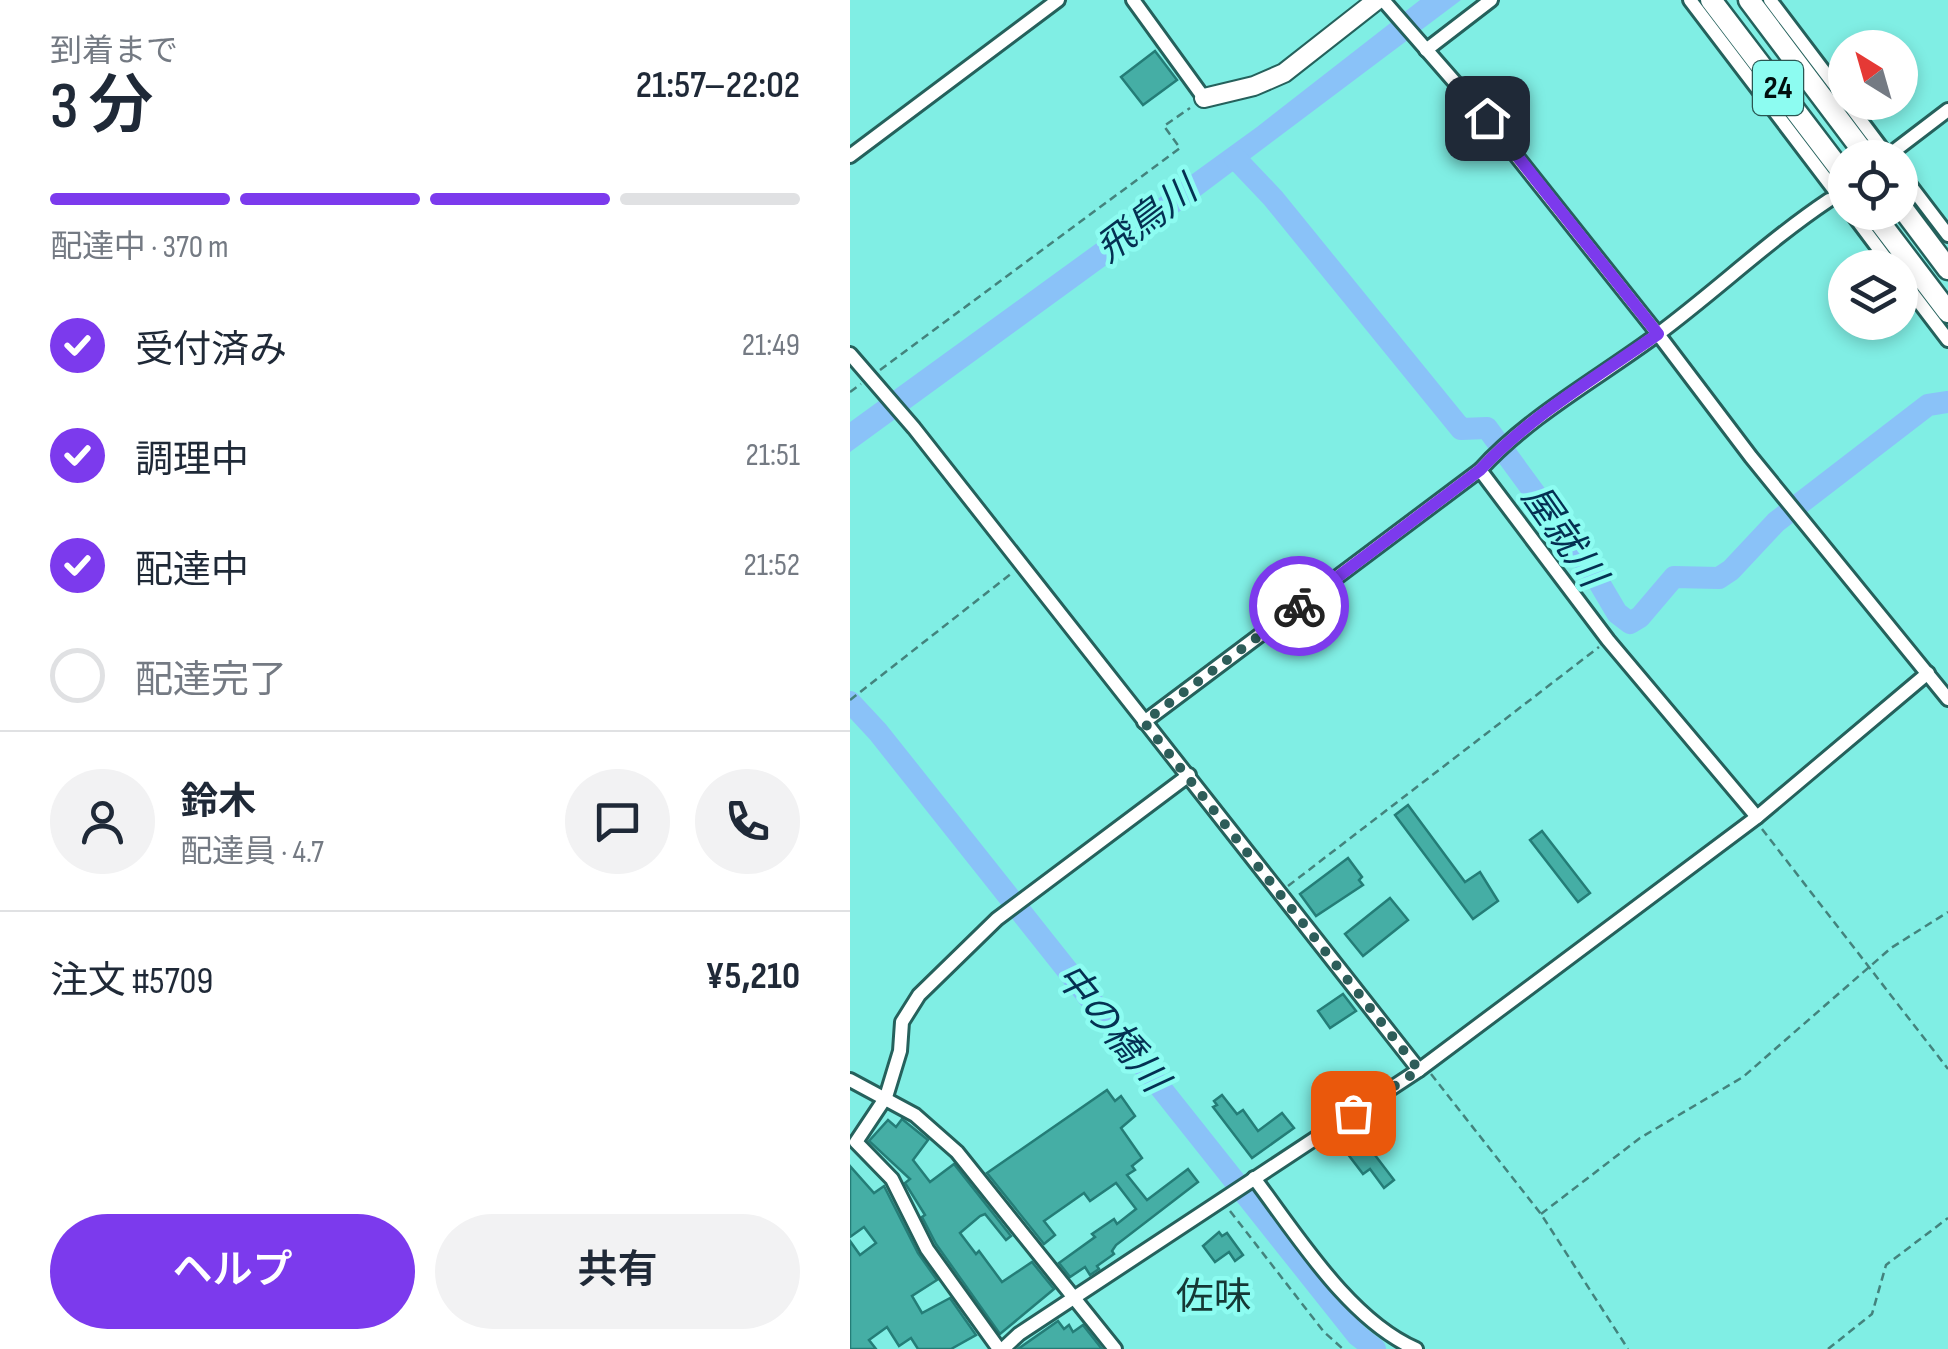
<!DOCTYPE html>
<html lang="ja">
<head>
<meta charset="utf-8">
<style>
  body { margin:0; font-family:"Sofia Sans Condensed","Noto Sans JP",sans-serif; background:#f2f2f3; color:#1f2937; height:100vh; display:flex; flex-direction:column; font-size:38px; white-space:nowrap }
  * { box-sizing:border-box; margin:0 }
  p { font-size:32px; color:#747a83 }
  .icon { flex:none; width:55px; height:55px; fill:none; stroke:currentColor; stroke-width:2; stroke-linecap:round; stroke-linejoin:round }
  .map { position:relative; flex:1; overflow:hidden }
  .side { display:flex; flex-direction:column; background:#fff; width:850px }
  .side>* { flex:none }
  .needle { width:65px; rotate:323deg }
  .buttons { position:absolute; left:978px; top:30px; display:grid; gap:20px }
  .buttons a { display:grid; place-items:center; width:90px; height:90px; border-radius:50%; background:#fff; box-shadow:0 5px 15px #0003; font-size:50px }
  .pin { position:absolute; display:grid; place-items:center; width:85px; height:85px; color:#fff; margin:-42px; border-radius:20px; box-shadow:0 5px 15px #0006 }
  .courier { position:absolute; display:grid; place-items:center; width:100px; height:100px; margin:-50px; border:8px solid #7c3aed; border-radius:50%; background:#fff; color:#222; box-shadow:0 2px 12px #0007 }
  .headline em { font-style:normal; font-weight:600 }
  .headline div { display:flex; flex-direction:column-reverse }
  .headline { display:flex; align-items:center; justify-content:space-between; height:170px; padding:0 50px }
  h1 { font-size:65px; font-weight:600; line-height:75px }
  .bar { display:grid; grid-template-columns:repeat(4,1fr); gap:15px 10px; align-content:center; height:120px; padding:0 50px }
  .bar i { height:12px; border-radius:8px; background:#e0e1e3 }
  .bar .on { background:#7c3aed }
  .bar p { grid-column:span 4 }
  .line { display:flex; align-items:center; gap:25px; padding:0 50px; border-top:2px solid #e0e1e3 }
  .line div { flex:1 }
  .round { display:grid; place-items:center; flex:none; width:105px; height:105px; border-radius:52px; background:#f2f2f3 }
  ol { padding:0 50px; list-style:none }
  li { display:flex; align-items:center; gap:30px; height:110px }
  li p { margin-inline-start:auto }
  li .icon { padding:10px; border-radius:50%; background:#7c3aed; color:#fff; stroke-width:4 }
  li:last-child { color:#747a83 }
  li i { width:55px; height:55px; border:5px solid #e0e1e3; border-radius:50% }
  .primary-button { display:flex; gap:20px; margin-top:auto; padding:20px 50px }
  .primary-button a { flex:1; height:115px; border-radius:60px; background:#7c3aed; color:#fff; font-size:40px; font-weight:600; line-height:115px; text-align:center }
  .primary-button a+a { background:#f2f2f3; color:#1f2937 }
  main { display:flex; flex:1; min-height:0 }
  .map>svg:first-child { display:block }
  .water { fill:#8ac2f8 }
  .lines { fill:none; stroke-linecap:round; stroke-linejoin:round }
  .river { stroke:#8ac2f8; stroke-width:22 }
  .building { fill:#45aea5; stroke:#247d77; stroke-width:2.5 }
  .minor-casing { stroke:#25615c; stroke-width:18 }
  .major-casing { stroke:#25615c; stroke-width:22 }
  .highway-casing { stroke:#25615c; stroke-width:25 }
  .path { stroke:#43837d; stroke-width:2.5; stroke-dasharray:8 5; stroke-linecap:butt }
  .minor { stroke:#fff; stroke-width:12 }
  .major { stroke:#fff; stroke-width:18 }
  .highway { stroke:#fff; stroke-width:20 }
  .done { stroke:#2d5d59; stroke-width:10; stroke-dasharray:0 18 }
  .route { stroke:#7c3aed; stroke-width:12 }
  .labels { text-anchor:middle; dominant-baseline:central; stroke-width:9; stroke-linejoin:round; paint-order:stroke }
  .shield { fill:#8dfcf1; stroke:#2a5652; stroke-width:2.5 }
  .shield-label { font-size:32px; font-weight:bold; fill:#000f0e }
  .water-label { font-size:38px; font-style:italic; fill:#043052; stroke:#8dfcf1 }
  .neighbourhood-label { font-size:38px; fill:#153835; stroke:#8dfcf1 }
</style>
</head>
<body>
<main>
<section class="side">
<div class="headline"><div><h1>3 分</h1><p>到着まで</p></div><em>21:57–22:02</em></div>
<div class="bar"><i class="on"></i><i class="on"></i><i class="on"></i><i></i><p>配達中 · 370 m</p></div>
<ol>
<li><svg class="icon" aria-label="check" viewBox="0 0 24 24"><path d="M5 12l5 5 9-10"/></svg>受付済み<p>21:49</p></li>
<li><svg class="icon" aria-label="check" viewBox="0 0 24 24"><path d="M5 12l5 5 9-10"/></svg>調理中<p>21:51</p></li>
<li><svg class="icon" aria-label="check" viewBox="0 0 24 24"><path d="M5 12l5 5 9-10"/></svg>配達中<p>21:52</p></li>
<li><i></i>配達完了</li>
</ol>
<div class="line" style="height:180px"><a class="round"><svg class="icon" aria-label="person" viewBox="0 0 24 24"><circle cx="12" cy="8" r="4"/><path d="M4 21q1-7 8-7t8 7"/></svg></a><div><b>鈴木</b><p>配達員 · 4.7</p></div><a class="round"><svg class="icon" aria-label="chat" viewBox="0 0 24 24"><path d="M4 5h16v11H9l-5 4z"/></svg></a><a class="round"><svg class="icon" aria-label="phone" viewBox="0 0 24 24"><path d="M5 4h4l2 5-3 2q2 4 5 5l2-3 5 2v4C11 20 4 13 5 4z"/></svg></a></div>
<div class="line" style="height:130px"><div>注文 #5709</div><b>¥5,210</b></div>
<div class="primary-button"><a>ヘルプ</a><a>共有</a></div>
</section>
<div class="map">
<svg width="1098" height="1349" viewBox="0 0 1098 1349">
  <rect width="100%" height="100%" fill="#80eee4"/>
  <path class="water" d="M 570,0 L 611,0 L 306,229 L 0,452 L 0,422 L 407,127 Z"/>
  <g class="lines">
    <g class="river">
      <path d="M 385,158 L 423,198 L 611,429 L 637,428 L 744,574 L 767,613 L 780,623 L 790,617 L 824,577 L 869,578 L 881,570 L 926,522 L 1078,405 L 1098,402"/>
      <path d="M 0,702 L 28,732 L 507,1335 L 525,1349"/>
    </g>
  </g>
  <g class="building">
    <path d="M 305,51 L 327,80 L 293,105 L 271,77 Z"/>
    <path d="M 558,805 L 615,882 L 630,872 L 648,901 L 623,919 L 545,815 Z"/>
    <path d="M 692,831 L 740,893 L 728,902 L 680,840 Z"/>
    <path d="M 498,858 L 512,877 L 509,880 L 513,885 L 466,916 L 450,894 Z"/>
    <path d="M 540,898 L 558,920 L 513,956 L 495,934 Z"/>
    <path d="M 493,994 L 506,1011 L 480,1028 L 468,1011 Z"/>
    <path d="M 257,1090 L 265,1101 L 271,1096 L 285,1116 L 271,1128 L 292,1158 L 282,1166 L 285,1170 L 277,1175 L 297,1200 L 338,1169 L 348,1182 L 266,1245 L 262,1251 L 264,1254 L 247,1266 L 249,1269 L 240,1275 L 235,1267 L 220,1277 L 209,1263 L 245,1237 L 242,1234 L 264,1219 L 267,1224 L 286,1209 L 266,1183 L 240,1201 L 234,1193 L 194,1221 L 205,1235 L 194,1244 L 137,1173 Z"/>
    <path d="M 372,1095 L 387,1114 L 393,1110 L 408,1131 L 432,1113 L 444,1128 L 402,1158 L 363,1107 L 367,1105 L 364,1101 Z"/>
    <path d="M 52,1119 L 78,1140 L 63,1160 L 80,1182 L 104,1164 L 161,1236 L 156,1240 L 135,1214 L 130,1216 L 110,1233 L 126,1254 L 129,1251 L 152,1282 L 182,1262 L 204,1289 L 150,1334 L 86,1244 L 72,1217 L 75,1215 L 55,1183 L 60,1179 L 19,1141 L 38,1120 L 46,1127 Z"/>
    <path d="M 515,1142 L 544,1180 L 534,1188 L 520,1169 L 513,1174 L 497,1153 Z"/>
    <path d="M 0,1166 L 24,1193 L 34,1186 L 68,1253 L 87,1280 L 62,1296 L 72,1313 L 100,1298 L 126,1335 L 101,1349 L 68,1349 L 61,1338 L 49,1346 L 37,1327 L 19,1340 L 26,1349 L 0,1349 L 0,1241 L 10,1255 L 26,1243 L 14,1227 L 0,1237 Z"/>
    <path d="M 369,1232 L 372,1236 L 377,1233 L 393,1255 L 385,1261 L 379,1252 L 365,1262 L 353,1246 Z"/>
    <path d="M 208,1321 L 214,1329 L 219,1325 L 223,1332 L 233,1325 L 252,1349 L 168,1349 Z"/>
  </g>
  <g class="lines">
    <defs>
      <g id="minor">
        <path d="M 283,0 L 354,98"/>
        <path d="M 533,0 L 637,119 L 808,334 L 901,457 L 1098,699"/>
        <path d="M 840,0 L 995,204"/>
        <path d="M 920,0 L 995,99"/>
        <path d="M 576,50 L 641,0"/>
        <path d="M 997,102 L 1039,158"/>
        <path d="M 0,156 L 208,0"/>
        <path d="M 1035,158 L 1098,110"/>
        <path d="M 1050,172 L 1098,235"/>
        <path d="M 1001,212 L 1043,268"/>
        <path d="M 1050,277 L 1098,340"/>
        <path d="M 0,354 L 64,428 L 569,1070"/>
        <path d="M 630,470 L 758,640 L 907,817"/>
        <path d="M 294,722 L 630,470 C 680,415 749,378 808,334 C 866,291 919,240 979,200"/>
        <path d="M 0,1080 L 65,1115 L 107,1152 L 265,1349"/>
        <path d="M 404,1178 C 447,1235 499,1320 566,1349"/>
        <path d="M 149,1349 L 77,1249 L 42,1179 L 6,1142 L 36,1097 L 50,1051 L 52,1022 L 69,995 L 147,919 L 339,775"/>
        <path d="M 153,1349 L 169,1334 L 569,1070 L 907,817 L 1078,673"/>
      </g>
      <path id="major" d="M 354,98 L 404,86 L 434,73 L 527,0"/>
      <g id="highway">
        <path d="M 861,0 L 995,176"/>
        <path d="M 899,0 L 1018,158"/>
        <path d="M 1050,205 L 1098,269"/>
        <path d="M 1022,212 L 1098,312"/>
      </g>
    </defs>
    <use href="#minor" class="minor-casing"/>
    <use href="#major" class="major-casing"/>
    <use href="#highway" class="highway-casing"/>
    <g class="path">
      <path d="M 30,370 L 330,148 L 314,126 L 340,108"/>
      <path d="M 0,392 L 11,384"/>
      <path d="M 0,700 L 162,573"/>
      <path d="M 912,829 L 1098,1069"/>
      <path d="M 438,886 L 749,647"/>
      <path d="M 581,1074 L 691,1214 L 778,1349"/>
      <path d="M 380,1211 L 474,1332 L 493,1349"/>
      <path d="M 691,1214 L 790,1138 L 893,1077 L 1041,948 L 1098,912"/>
      <path d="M 978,1349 L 1022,1314 L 1036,1265 L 1098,1218"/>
    </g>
    <use href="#minor" class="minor"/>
    <use href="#major" class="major"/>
    <use href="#highway" class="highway"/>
  </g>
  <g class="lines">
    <path class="done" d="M 449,606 L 294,722 L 569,1070 L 503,1113"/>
    <path class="route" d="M 449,606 L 630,470 C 680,416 748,376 808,334 L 637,118"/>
  </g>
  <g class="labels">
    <rect class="shield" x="903" y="61" width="50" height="54" rx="8"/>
    <g class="shield-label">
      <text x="928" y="88">24</text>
    </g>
    <g class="water-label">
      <text transform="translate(297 220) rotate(-37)">飛鳥川</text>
      <text transform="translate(713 536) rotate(55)">屋就川</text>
      <text transform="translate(261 1028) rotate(51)">中の橋川</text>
    </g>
    <g class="neighbourhood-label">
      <text x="364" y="1297">佐味</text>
    </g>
  </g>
</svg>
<div class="buttons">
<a><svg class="needle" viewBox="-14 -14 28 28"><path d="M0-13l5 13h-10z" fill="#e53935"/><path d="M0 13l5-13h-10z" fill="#747a83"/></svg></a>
<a><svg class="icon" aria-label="locate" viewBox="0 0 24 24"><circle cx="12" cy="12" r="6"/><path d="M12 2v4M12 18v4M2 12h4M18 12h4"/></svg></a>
<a><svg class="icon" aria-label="layers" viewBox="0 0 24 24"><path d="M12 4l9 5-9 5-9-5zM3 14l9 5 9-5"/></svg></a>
</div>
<div class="pin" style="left:503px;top:1113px;background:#ea580c"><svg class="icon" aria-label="bag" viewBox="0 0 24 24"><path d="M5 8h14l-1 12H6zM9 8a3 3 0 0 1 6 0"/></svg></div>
<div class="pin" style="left:637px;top:118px;background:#1f2937"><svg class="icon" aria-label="home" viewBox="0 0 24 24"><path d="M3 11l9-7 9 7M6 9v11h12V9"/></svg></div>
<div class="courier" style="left:449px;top:606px"><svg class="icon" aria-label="bike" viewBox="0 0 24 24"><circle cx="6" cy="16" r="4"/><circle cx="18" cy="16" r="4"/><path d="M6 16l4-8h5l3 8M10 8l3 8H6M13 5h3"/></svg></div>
</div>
</main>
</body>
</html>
